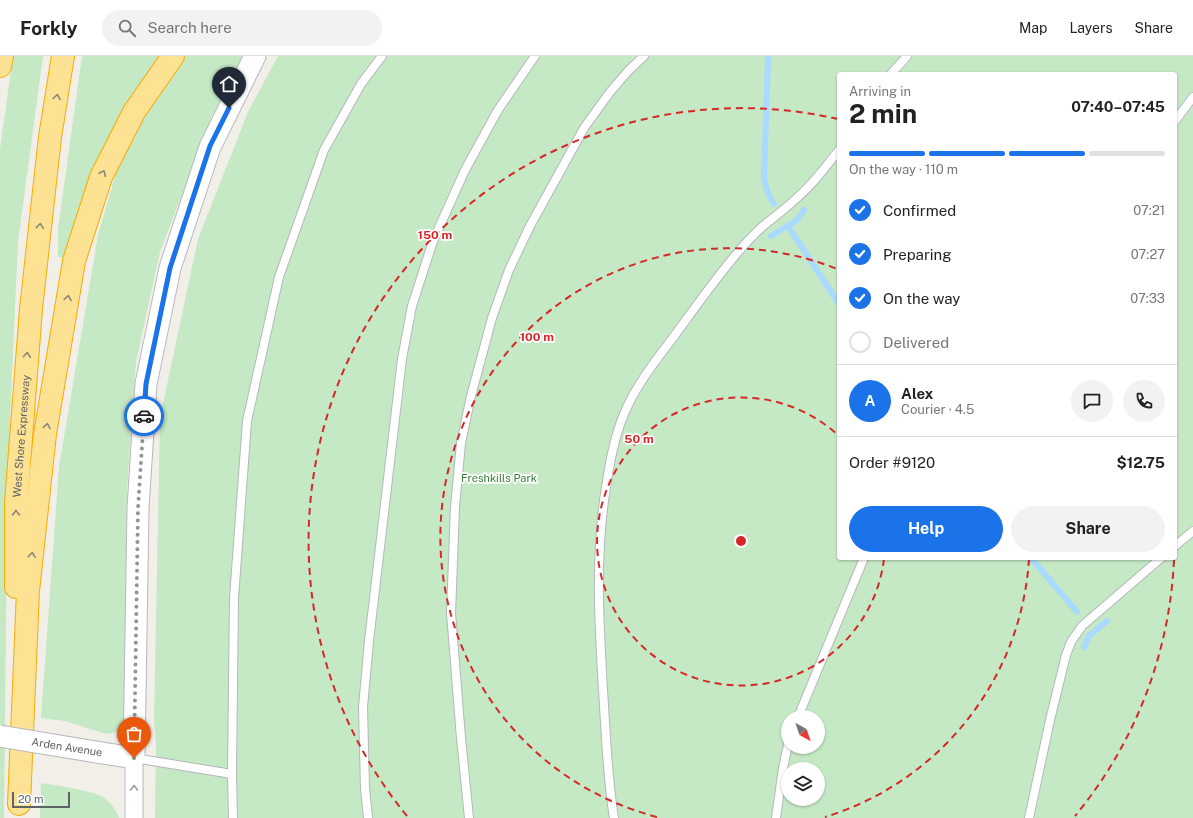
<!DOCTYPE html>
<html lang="en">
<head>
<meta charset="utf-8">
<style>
  body { margin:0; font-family:"Public Sans",sans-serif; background:#f2f2f2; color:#222; height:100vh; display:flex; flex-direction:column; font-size:15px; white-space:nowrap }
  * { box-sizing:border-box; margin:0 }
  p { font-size:13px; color:#767676 }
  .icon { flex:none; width:22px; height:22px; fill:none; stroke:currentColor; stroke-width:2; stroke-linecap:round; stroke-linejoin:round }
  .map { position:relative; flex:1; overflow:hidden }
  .details { position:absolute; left:837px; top:16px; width:340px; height:488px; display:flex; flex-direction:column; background:#fff; border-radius:4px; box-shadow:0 1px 3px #0004 }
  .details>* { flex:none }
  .needle { width:26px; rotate:140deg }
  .buttons { position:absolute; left:781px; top:654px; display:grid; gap:8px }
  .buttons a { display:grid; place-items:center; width:44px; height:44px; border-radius:50%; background:#fff; box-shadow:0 1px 3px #0004; font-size:20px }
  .scale { position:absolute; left:12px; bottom:10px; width:58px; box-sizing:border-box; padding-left:4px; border:2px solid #5f6368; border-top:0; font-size:11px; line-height:14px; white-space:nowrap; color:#5f6368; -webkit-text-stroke:3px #fff; paint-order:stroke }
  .pin { position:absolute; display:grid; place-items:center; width:34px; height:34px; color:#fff; margin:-41px -17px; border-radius:50% 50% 50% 0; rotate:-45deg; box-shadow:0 0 4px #0007 }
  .pin .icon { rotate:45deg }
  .courier { position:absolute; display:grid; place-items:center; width:40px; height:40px; margin:-20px; border:3px solid #1a73e8; border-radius:50%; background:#fff; color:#222; box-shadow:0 1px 5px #0007 }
  .head em { font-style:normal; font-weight:700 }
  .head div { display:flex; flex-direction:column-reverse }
  .head { display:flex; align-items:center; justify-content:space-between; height:68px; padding:0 12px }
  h1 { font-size:26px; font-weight:700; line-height:30px }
  .bar { display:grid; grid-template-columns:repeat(4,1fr); gap:6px 4px; align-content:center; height:48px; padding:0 12px }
  .bar i { height:5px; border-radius:3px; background:#e0e0e0 }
  .bar .active { background:#1a73e8 }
  .bar p { grid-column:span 4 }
  .line { display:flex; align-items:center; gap:10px; padding:0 12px; border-top:1px solid #e0e0e0 }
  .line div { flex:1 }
  .round { display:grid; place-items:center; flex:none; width:42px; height:42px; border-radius:21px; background:#f2f2f2 }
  ol { padding:0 12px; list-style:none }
  li { display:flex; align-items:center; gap:12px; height:44px }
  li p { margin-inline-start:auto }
  li .icon { padding:4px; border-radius:50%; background:#1a73e8; color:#fff; stroke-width:4 }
  li:last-child { color:#767676 }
  li i { width:22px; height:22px; border:2px solid #e0e0e0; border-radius:50% }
  .cta { display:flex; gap:8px; margin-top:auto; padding:8px 12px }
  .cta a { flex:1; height:46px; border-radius:24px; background:#1a73e8; color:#fff; font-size:16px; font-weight:700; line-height:46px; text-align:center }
  .cta a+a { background:#f2f2f2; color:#222 }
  header { display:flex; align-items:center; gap:24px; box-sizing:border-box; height:56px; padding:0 20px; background:#fff; border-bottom:1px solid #e0e0e0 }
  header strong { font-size:19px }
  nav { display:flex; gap:22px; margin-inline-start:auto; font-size:14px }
  .search { width:280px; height:36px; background:#f2f2f2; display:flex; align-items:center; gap:10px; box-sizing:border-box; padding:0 14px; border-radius:22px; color:#767676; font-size:15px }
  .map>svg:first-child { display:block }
  .green { fill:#c5e8c5; fill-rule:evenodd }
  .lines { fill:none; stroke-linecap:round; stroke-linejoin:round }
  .stream { stroke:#aadaff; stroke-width:6 }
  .service-casing { stroke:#b5b8bc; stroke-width:10 }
  .minor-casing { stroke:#b5b8bc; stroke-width:19 }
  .tertiary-casing { stroke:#b5b8bc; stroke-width:23 }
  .motorway-casing { stroke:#f9ab00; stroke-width:24 }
  .service { stroke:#fff; stroke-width:8 }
  .minor { stroke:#fff; stroke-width:17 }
  .tertiary { stroke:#fff; stroke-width:21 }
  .motorway { stroke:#fde293; stroke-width:22 }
  .tertiary-bridge-casing { stroke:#b5b8bc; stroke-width:23; stroke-linecap:butt }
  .tertiary-bridge { stroke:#fff; stroke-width:21 }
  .oneway { stroke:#8e8975 }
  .oneway2 { stroke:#979a9d }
  .done { stroke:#929495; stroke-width:4; stroke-dasharray:0 7.2 }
  .route { stroke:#1a73e8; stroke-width:5 }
  .ring { fill:none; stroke:#d62828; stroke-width:2; stroke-dasharray:7 5 }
  .labels { text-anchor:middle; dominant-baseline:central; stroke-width:3.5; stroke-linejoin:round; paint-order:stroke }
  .street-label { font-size:11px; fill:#5f6368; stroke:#fff }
  .park-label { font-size:11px; fill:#348238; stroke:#fff }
  .centre { fill:#d62828; stroke:#fff; stroke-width:2 }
  .ring-label { font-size:12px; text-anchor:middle; font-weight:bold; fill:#d62828; stroke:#fff; stroke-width:3.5; stroke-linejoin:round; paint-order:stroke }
</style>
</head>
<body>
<header>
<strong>Forkly</strong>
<div class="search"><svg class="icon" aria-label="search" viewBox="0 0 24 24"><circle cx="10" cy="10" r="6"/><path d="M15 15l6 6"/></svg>Search here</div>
<nav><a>Map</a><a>Layers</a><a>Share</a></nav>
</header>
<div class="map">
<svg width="1193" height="762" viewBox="0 0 1193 762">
  <rect width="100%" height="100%" fill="#f1efe8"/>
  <g class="green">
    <path d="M 13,0 L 43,0 L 18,186 L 10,364 L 6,561 L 4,762 L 0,762 L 0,93 Z"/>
    <path d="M 82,0 L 164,0 L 66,202 L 58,201 L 58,173 Z"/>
    <path d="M 183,0 L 245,0 L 212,60 L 160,196 L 136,306 L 127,432 L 124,662 L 117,676 L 106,678 L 65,665 L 41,662 L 59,411 L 98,179 L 123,93 Z"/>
    <path d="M 278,0 L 1193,0 L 1193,762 L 155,762 L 156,689 L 154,665 L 160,362 L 198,183 L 248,56 ZM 839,18 L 1175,18 L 1175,502 L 839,502 ZM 788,661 L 818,661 L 818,691 L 788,691 ZM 788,713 L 818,713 L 818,743 L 788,743 Z"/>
    <path d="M 41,727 C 59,730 82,733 99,739 C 108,742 116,753 119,762 L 40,762 Z"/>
  </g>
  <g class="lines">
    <g class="stream">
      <path d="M 768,0 L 764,121 C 765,132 768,139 774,148"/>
      <path d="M 788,170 L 839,248"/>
      <path d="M 771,180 L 797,164 L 804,154"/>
      <path d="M 1031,502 L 1077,556"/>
      <path d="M 1084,591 L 1089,580 L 1107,565"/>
    </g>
    <defs>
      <g id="service">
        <path d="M 891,18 L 907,0"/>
        <path d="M 1175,65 L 1193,41"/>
        <path d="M 1175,490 L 1193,475"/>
        <path d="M 798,661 L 864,502"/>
        <path d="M 134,702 L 232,718"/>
        <path d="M 233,762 L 232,718 L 234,542 L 247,365 L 279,221 L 324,94 L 361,28 L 382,0"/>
        <path d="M 368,762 L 365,732 L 363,651 L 369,585 L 402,303 L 412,250 L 433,185 L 465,114 L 498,54 L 535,0"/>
        <path d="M 469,762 L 461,682 L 451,557 L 455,451 L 461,387 L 471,340 L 492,262 L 509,214 L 530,170 L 584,72 L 610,36 L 629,14 L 644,0"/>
        <path d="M 614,762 C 607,720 606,677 603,634 C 599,566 595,499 606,431 C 610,406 614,382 624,358 C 636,329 656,304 675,279 C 694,253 713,226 734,201 C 743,190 752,180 762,171 C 775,160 788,151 800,139 C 815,126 827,109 839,94"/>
        <path d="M 776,762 L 783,712 L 788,689"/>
        <path d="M 1029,762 L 1050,664 L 1066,599 L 1071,586 L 1082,570 L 1161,502"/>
      </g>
      <path id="minor" d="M 134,762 L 134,702"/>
      <path id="tertiary" d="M 96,696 L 134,702 L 138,452 L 146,328 L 170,212 L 210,91 L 255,0"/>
      <g id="motorway">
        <path d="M 0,10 L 2,0"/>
        <path id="s1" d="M 16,531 L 16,447 L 31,253 L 50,81 L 63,0"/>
        <path d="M 19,748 L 28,535 L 45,378 L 74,205 L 101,121 L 134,56 L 173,0"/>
      </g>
    </defs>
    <use href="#service" class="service-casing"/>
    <use href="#minor" class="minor-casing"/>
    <use href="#tertiary" class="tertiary-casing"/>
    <use href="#motorway" class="motorway-casing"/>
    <use href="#service" class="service"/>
    <use href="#minor" class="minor"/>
    <use href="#tertiary" class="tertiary"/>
    <use href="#motorway" class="motorway"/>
    <defs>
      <path id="tertiary-bridge" d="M 0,680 L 96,696"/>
    </defs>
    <use href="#tertiary-bridge" class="tertiary-bridge-casing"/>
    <use href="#tertiary-bridge" class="tertiary-bridge"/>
  </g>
  <defs><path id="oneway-chevron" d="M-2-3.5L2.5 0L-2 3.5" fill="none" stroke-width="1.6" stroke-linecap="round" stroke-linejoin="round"/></defs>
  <g class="oneway">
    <use href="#oneway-chevron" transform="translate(57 41) rotate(-81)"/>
    <use href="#oneway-chevron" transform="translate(103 117) rotate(-65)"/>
    <use href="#oneway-chevron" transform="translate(40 170) rotate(-84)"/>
    <use href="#oneway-chevron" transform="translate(68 242) rotate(-80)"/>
    <use href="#oneway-chevron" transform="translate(27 299) rotate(-85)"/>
    <use href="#oneway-chevron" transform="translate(47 370) rotate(-80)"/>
    <use href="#oneway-chevron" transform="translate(16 457) rotate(-91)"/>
    <use href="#oneway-chevron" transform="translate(32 499) rotate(-84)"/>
  </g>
  <use class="oneway2" href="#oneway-chevron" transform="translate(134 732) rotate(-90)"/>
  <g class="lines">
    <path class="done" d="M 134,702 L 138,452 L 144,360"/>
    <path class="route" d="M 144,360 L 146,328 L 170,212 L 210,90 L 229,52"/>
  </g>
  <g class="ring">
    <path d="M884 503A144 144 0 1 1 838 379"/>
    <path d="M1029 503A289 289 0 0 1 825 761M657 761A289 289 0 1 1 837 213"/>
    <path d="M1174 504A433 433 0 0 1 1075 760M407 760A433 433 0 0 1 838 63"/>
  </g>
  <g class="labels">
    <g class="street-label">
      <text stroke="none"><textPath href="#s1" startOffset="151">West Shore Expressway</textPath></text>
      <text transform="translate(67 691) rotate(9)">Arden Avenue</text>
    </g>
    <g class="park-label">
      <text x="499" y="422">Freshkills Park</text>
    </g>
  </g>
  <circle cx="741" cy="485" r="6" class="centre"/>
  <g class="ring-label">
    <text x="435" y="183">150 m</text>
    <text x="537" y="285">100 m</text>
    <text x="639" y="387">50 m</text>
  </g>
</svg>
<div class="buttons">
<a><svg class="needle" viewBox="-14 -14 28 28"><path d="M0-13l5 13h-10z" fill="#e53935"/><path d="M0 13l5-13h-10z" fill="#767676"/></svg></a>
<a><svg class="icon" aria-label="layers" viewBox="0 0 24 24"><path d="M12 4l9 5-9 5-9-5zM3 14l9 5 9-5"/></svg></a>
</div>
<div class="scale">20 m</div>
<div class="pin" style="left:134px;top:702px;background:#ea580c"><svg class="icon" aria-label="bag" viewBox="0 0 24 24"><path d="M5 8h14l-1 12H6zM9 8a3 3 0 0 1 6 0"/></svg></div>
<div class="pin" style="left:229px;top:52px;background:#1f2937"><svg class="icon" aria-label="home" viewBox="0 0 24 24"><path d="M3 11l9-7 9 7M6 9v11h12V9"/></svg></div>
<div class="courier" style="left:144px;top:360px"><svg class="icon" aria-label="car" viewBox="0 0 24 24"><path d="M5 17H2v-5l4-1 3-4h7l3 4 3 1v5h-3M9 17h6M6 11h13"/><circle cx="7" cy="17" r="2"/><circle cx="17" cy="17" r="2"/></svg></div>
<section class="details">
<div class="head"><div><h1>2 min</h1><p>Arriving in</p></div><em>07:40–07:45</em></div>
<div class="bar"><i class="active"></i><i class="active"></i><i class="active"></i><i></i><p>On the way · 110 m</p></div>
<ol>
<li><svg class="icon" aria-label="check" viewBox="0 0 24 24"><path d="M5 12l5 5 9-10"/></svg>Confirmed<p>07:21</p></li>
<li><svg class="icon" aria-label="check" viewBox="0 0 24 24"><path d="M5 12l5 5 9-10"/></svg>Preparing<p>07:27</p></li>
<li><svg class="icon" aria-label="check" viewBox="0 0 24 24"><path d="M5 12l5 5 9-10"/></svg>On the way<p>07:33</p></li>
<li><i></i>Delivered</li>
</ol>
<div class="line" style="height:72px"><b class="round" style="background:#1a73e8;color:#fff">A</b><div><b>Alex</b><p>Courier · 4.5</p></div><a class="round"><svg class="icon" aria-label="chat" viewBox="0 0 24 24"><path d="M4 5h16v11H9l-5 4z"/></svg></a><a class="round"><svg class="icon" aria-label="phone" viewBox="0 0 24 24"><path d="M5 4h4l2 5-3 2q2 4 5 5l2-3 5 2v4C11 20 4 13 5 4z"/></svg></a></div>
<div class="line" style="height:52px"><div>Order #9120</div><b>$12.75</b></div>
<div class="cta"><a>Help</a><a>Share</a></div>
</section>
</div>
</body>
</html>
